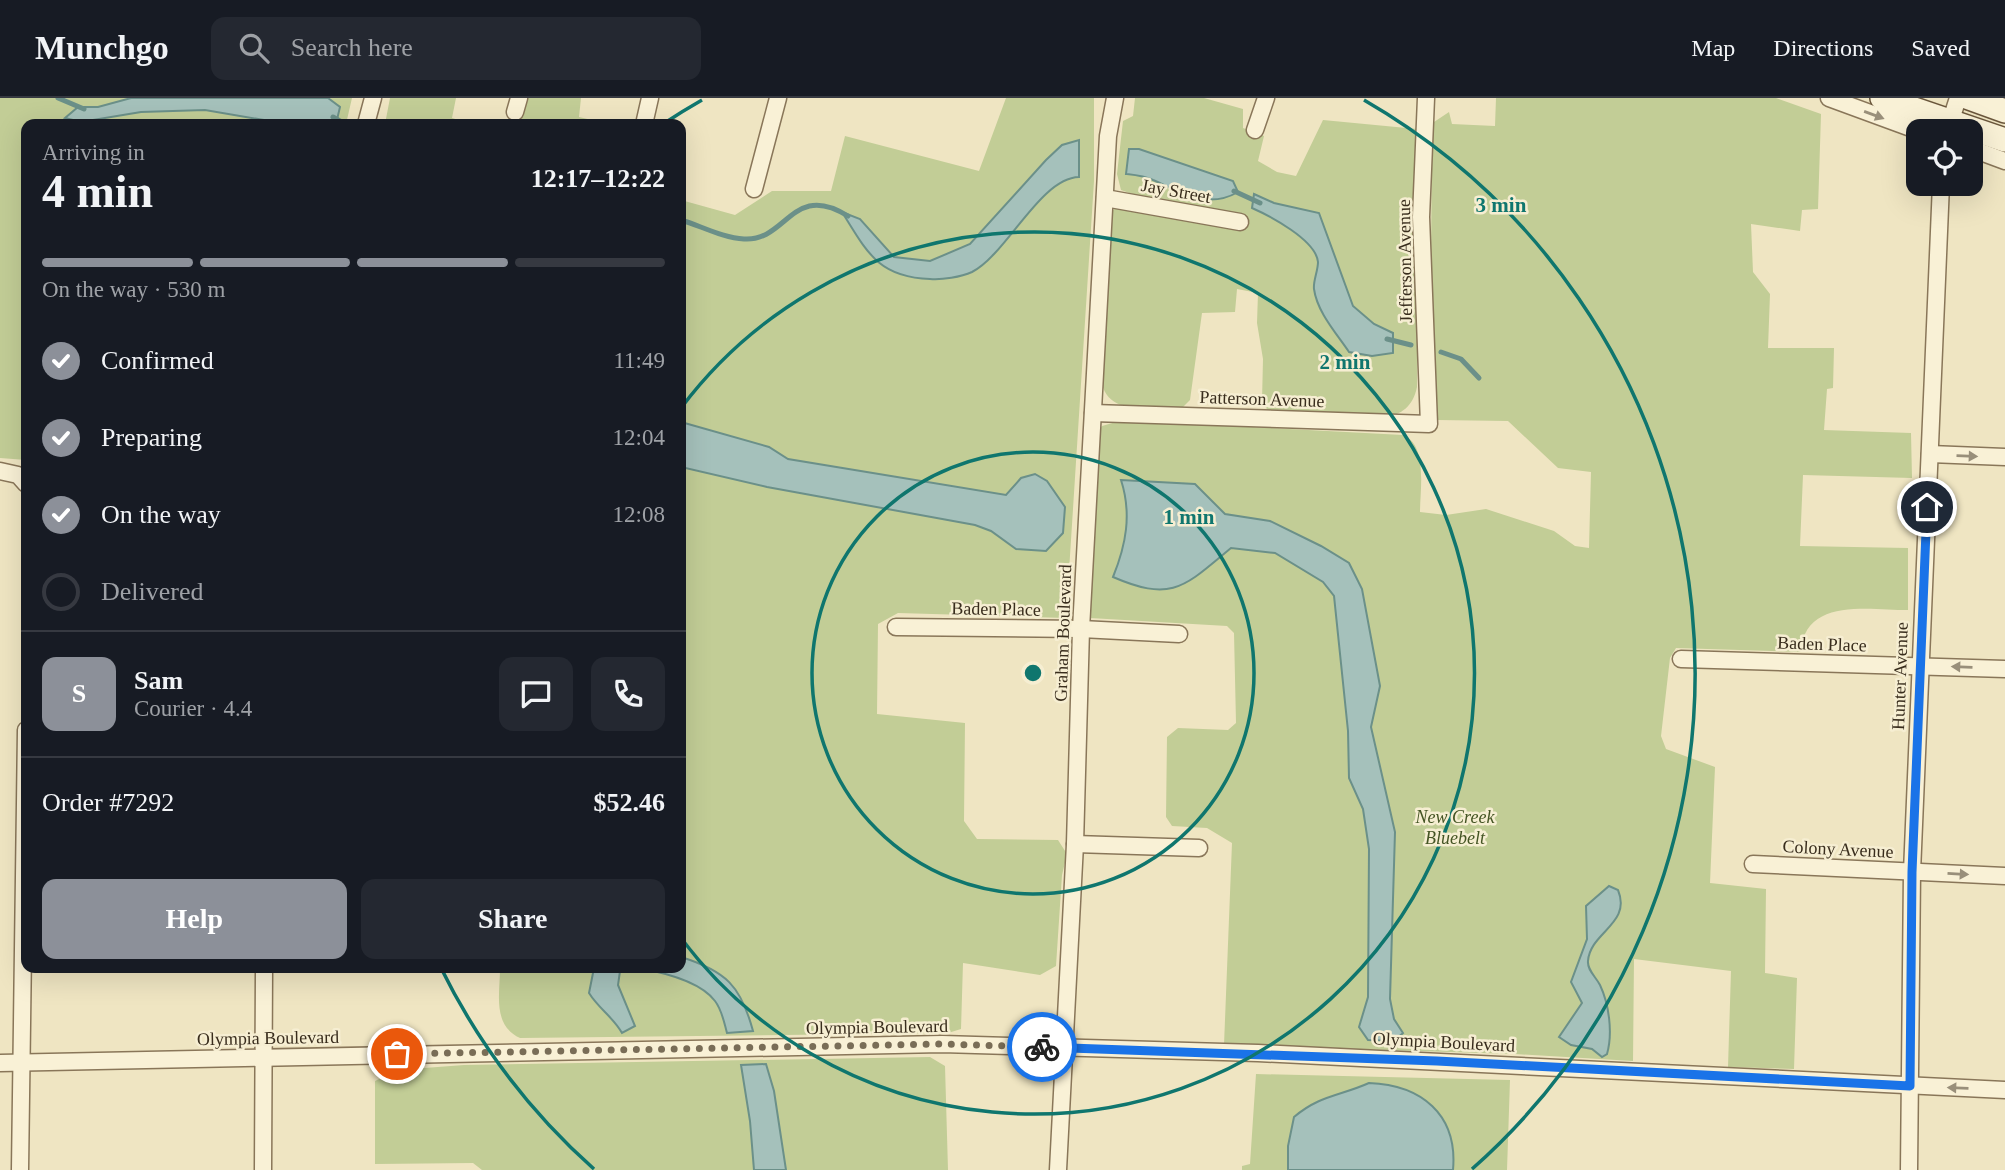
<!DOCTYPE html>
<html lang="en">
<head>
<meta charset="utf-8">
<style>
  body { margin:0; font-family:"Times New Roman",serif; background:#242831; color:#f1f3f6; height:100vh; display:flex; flex-direction:column; font-size:26px; white-space:nowrap }
  * { box-sizing:border-box; margin:0 }
  p { font-size:23px; color:#9ea1a6 }
  .icon { flex:none; width:38px; height:38px; fill:none; stroke:currentColor; stroke-width:2; stroke-linecap:round; stroke-linejoin:round }
  .map { position:relative; flex:1; overflow:hidden }
  .details { position:absolute; left:21px; top:21px; width:665px; height:854px; display:flex; flex-direction:column; background:#171b24; border-radius:14px; box-shadow:0 7px 28px #0002 }
  .details>* { flex:none }
  .fabs { position:absolute; left:1906px; top:21px; display:grid; gap:14px }
  .fabs a { display:grid; place-items:center; width:77px; height:77px; border-radius:14px; background:#171b24; box-shadow:0 7px 28px #0002; font-size:35px }
  .pin { position:absolute; display:grid; place-items:center; width:60px; height:60px; color:#fff; margin:-30px; border:4px solid #fff; border-radius:50%; box-shadow:0 2px 7px #0007 }
  .courier { position:absolute; display:grid; place-items:center; width:70px; height:70px; margin:-35px; border:5px solid #1a73e8; border-radius:50%; background:#fff; color:#222; box-shadow:0 2px 9px #0007 }
  .head em { font-style:normal; font-weight:700 }
  .head div { display:flex; flex-direction:column-reverse }
  .head { display:flex; align-items:center; justify-content:space-between; height:119px; padding:0 21px }
  h1 { font-size:46px; font-weight:700; line-height:52px }
  .bar { display:grid; grid-template-columns:repeat(4,1fr); gap:10px 7px; align-content:center; height:84px; padding:0 21px }
  .bar i { height:9px; border-radius:5px; background:#363941 }
  .bar .selected { background:#8c9099 }
  .bar p { grid-column:span 4 }
  .line { display:flex; align-items:center; gap:18px; padding:0 21px; border-top:2px solid #363941 }
  .line div { flex:1 }
  .round { display:grid; place-items:center; flex:none; width:74px; height:74px; border-radius:14px; background:#242831 }
  ol { padding:0 21px; list-style:none }
  li { display:flex; align-items:center; gap:21px; height:77px }
  li p { margin-inline-start:auto }
  li .icon { padding:7px; border-radius:50%; background:#8c9099; color:#fff; stroke-width:4 }
  li:last-child { color:#9ea1a6 }
  li i { width:38px; height:38px; border:4px solid #363941; border-radius:50% }
  .button { display:flex; gap:14px; margin-top:auto; padding:14px 21px }
  .button a { flex:1; height:80px; border-radius:14px; background:#8c9099; color:#fff; font-size:28px; font-weight:700; line-height:80px; text-align:center }
  .button a+a { background:#242831; color:#f1f3f6 }
  header { display:flex; align-items:center; gap:42px; box-sizing:border-box; height:98px; padding:0 35px; background:#171b24; border-bottom:2px solid #363941 }
  header strong { font-size:33px }
  nav { display:flex; gap:38px; margin-inline-start:auto; font-size:24px }
  .search { width:490px; height:63px; background:#242831; display:flex; align-items:center; gap:18px; box-sizing:border-box; padding:0 24px; border-radius:14px; color:#9ea1a6; font-size:26px }
  .map>svg:first-child { display:block }
  .green { fill:#c2cd96 }
  .water { fill:#a5c1bb; stroke:#6b9089; stroke-width:2 }
  .lines { fill:none; stroke-linecap:round; stroke-linejoin:round }
  .stream { stroke:#6b9089; stroke-width:5 }
  .minor-casing { stroke:#897659; stroke-width:19 }
  .secondary-casing { stroke:#6b573c; stroke-width:26 }
  .minor { stroke:#f9f1d6; stroke-width:16 }
  .secondary { stroke:#f9f1d6; stroke-width:23 }
  .oneway { fill:#998f7a }
  .done { stroke:#796d57; stroke-width:7; stroke-dasharray:0 12.6 }
  .route { stroke:#1a73e8; stroke-width:9 }
  .ring { fill:none; stroke:#0f766e; stroke-width:3.5 }
  .labels { text-anchor:middle; dominant-baseline:central; stroke-width:5; stroke-linejoin:round; paint-order:stroke }
  .street-label { font-size:18px; fill:#392d1d; stroke:#f6eed2 }
  .park-label { font-size:18px; font-style:italic; fill:#455524; stroke:#f6eed2 }
  .centre { fill:#0f766e; stroke:#f6eed2; stroke-width:3.5 }
  .ring-label { font-size:21px; text-anchor:middle; font-weight:bold; fill:#0f766e; stroke:#f6eed2; stroke-width:5; stroke-linejoin:round; paint-order:stroke }
</style>
</head>
<body>
<header>
<strong>Munchgo</strong>
<div class="search"><svg class="icon" aria-label="search" viewBox="0 0 24 24"><circle cx="10" cy="10" r="6"/><path d="M15 15l6 6"/></svg>Search here</div>
<nav><a>Map</a><a>Directions</a><a>Saved</a></nav>
</header>
<div class="map">
<svg width="2005" height="1072" viewBox="0 0 2005 1072">
  <rect width="100%" height="100%" fill="#efe5c2"/>
  <g class="green">
    <path d="M 0,0 L 352,0 L 346,26 L 26,26 L 26,362 L 0,360 Z"/>
    <path d="M 390,0 L 456,0 L 452,20 L 472,26 L 385,26 Z"/>
    <path d="M 522,0 L 581,0 L 579,19 L 609,26 L 516,26 Z"/>
    <path d="M 1006,0 L 1094,0 L 1094,83 L 1066,520 L 898,515 L 878,526 L 877,616 L 965,625 L 964,723 L 977,741 L 1058,742 L 1067,756 L 1062,777 L 1056,868 L 1040,877 L 963,865 L 961,931 L 948,935 L 520,940 C 492,927 500,896 500,870 L 681,870 L 681,102 L 735,117 L 772,93 L 831,93 L 845,38 L 979,73 Z"/>
    <path d="M 1135,0 L 1204,0 L 1243,11 L 1243,30 L 1264,38 L 1258,63 L 1277,74 L 1296,78 L 1323,22 L 1417,31 L 1417,289 C 1413,308 1402,317 1384,319 L 1268,313 L 1262,303 L 1263,261 L 1257,225 L 1258,195 L 1237,191 L 1235,214 L 1202,215 L 1190,302 L 1182,310 C 1155,310 1110,319 1102,286 L 1111,114 L 1118,108 L 1126,108 L 1233,131 L 1241,130 L 1248,121 L 1155,104 L 1121,92 L 1117,76 L 1123,23 L 1133,18 Z"/>
    <path d="M 1496,0 L 1776,0 L 1821,16 L 1818,111 L 1802,112 L 1800,133 L 1751,126 L 1753,174 L 1770,196 L 1768,250 L 1834,250 L 1833,290 L 1827,291 L 1824,332 L 1911,335 L 1912,380 L 1803,377 L 1800,448 L 1908,450 L 1908,512 C 1869,512 1804,499 1801,554 L 1676,550 L 1670,560 L 1661,638 L 1666,651 L 1715,669 L 1710,785 L 1766,791 L 1765,875 L 1797,880 L 1794,971 L 1728,969 L 1731,873 L 1634,861 L 1633,963 L 1515,956 L 1224,947 L 1232,745 L 1207,730 L 1172,728 L 1166,719 L 1167,639 L 1178,630 L 1228,632 L 1236,625 L 1234,535 L 1227,528 L 1090,520 L 1099,332 L 1102,328 L 1123,322 L 1403,337 C 1428,347 1420,391 1420,414 L 1446,417 L 1486,411 L 1554,433 L 1575,448 L 1589,450 L 1591,374 L 1558,370 L 1508,323 L 1437,322 L 1431,166 L 1432,32 L 1434,24 L 1449,14 L 1452,26 L 1495,28 Z"/>
    <path d="M 930,959 L 945,968 L 948,1072 L 482,1072 L 473,1065 L 375,1066 L 375,983 L 398,972 L 464,967 Z"/>
    <path d="M 1256,976 L 1510,982 L 1507,1072 L 1242,1072 L 1242,1068 L 1250,1066 Z"/>
  </g>
  <g class="water">
    <path d="M 131,0 L 328,0 L 340,9 L 336,26 L 264,22 L 205,12 L 141,14 L 81,24 L 65,20 L 78,9 L 98,9 Z"/>
    <path d="M 1079,42 L 1079,79 C 1040,80 1007,156 972,174 C 961,179 942,182 930,181 C 878,179 867,154 842,114 L 860,121 L 894,159 L 930,163 L 970,146 L 1046,62 L 1062,47 Z"/>
    <path d="M 1129,51 L 1139,51 L 1233,83 L 1238,94 C 1207,112 1181,94 1153,82 C 1145,78 1135,77 1126,76 Z"/>
    <path d="M 1254,96 L 1274,105 L 1319,115 L 1353,208 L 1374,226 L 1393,235 L 1393,255 L 1372,258 L 1349,254 C 1337,236 1317,214 1314,191 C 1313,183 1318,173 1318,164 C 1316,142 1270,118 1252,110 Z"/>
    <path d="M 681,324 L 769,349 L 788,361 L 1006,397 L 1021,380 L 1035,376 L 1047,383 L 1065,409 L 1063,435 L 1046,453 L 1016,451 L 991,433 L 975,427 L 767,389 L 681,369 Z"/>
    <path d="M 1121,382 L 1195,386 L 1225,416 L 1270,423 L 1321,448 L 1349,465 L 1362,491 L 1380,588 L 1371,629 L 1395,734 L 1390,901 L 1394,921 L 1403,935 L 1394,943 L 1368,942 L 1359,929 L 1368,899 L 1369,751 L 1363,711 L 1349,680 L 1348,633 L 1334,498 L 1323,484 L 1275,455 L 1231,450 C 1185,488 1173,505 1113,479 C 1126,447 1132,416 1121,382 Z"/>
    <path d="M 1609,788 L 1618,792 C 1632,826 1590,834 1588,863 C 1587,872 1596,879 1600,887 C 1609,906 1613,935 1607,956 L 1602,959 L 1592,951 L 1571,947 L 1559,939 L 1582,905 L 1571,884 L 1587,841 L 1586,808 Z"/>
    <path d="M 681,859 C 726,873 741,888 753,933 L 727,935 C 724,924 722,912 715,903 C 700,883 661,874 638,870 L 681,870 Z"/>
    <path d="M 594,870 L 629,870 L 620,873 L 618,887 L 635,928 L 622,935 C 613,919 599,911 589,895 Z"/>
    <path d="M 766,966 L 774,993 L 786,1072 L 754,1072 L 750,1023 L 741,967 Z"/>
    <path d="M 1369,985 C 1421,987 1458,1016 1453,1072 L 1288,1072 L 1288,1048 L 1294,1019 C 1320,997 1340,998 1369,985 Z"/>
  </g>
  <g class="lines">
    <g class="stream">
      <path d="M 58,0 L 84,11"/>
      <path d="M 333,19 L 345,26"/>
      <path d="M 1234,93 L 1260,105"/>
      <path d="M 681,122 C 701,128 723,140 744,141 C 787,144 792,83 848,118"/>
      <path d="M 1387,241 L 1411,247"/>
      <path d="M 1441,254 L 1461,261 L 1479,280"/>
    </g>
    <defs>
      <g id="minor">
        <path d="M 1829,0 L 1919,33"/>
        <path d="M 515,14 L 519,0"/>
        <path d="M 645,22 L 650,0"/>
        <path d="M 366,26 L 373,0"/>
        <path d="M 1948,31 L 1958,0"/>
        <path d="M 1255,32 L 1266,0"/>
        <path d="M 1970,50 L 2005,63"/>
        <path d="M 754,91 L 778,0"/>
        <path d="M 1105,100 L 1240,124"/>
        <path d="M 1093,315 L 1429,326 L 1421,119 L 1426,0"/>
        <path d="M 1930,356 L 2005,359"/>
        <path d="M 0,373 L 18,377 L 26,386"/>
        <path d="M 896,529 L 1081,531 L 1179,536"/>
        <path d="M 1681,561 L 2005,571"/>
        <path d="M 1075,746 L 1199,750"/>
        <path d="M 1753,766 L 2005,778"/>
        <path d="M 0,965 L 942,946 L 1258,955 L 2005,992"/>
        <path d="M 20,1072 L 26,632"/>
        <path d="M 263,1072 L 264,870"/>
        <path d="M 1058,1072 L 1075,746 L 1081,531 L 1108,38 L 1115,0"/>
        <path d="M 1909,1072 L 1912,774 L 1941,86"/>
      </g>
      <g id="secondary">
        <path d="M 1882,0 L 2005,42"/>
        <path d="M 1969,0 L 2005,13"/>
      </g>
    </defs>
    <use href="#minor" class="minor-casing"/>
    <use href="#secondary" class="secondary-casing"/>
    <use href="#minor" class="minor"/>
    <use href="#secondary" class="secondary"/>
  </g>
  <defs><path id="oneway-solid" d="M-6-.8H1V-3.2L6.5 0L1 3.2V.8H-6Z" transform="scale(1.75)"/></defs>
  <g class="oneway">
    <use href="#oneway-solid" transform="translate(1874 17) rotate(20)"/>
    <use href="#oneway-solid" transform="translate(1967 358) rotate(2)"/>
    <use href="#oneway-solid" transform="translate(1962 569) rotate(-178)"/>
    <use href="#oneway-solid" transform="translate(1958 776) rotate(3)"/>
    <use href="#oneway-solid" transform="translate(1958 990) rotate(-178)"/>
  </g>
  <g class="lines">
    <path class="done" d="M 397,956 L 943,946 L 1042,949"/>
    <path class="route" d="M 1042,949 L 1437,963 L 1910,988 L 1912,774 L 1927,409"/>
  </g>
  <g class="ring">
    <circle cx="1033" cy="575" r="221"/>
    <path d="M681 310A441 441 0 1 1 681 840"/>
    <path d="M594 1071A662 662 0 0 1 441 870M663 26A662 662 0 0 1 702 2M1364 2A662 662 0 0 1 1472 1071"/>
  </g>
  <g class="labels">
    <g class="street-label">
      <text transform="translate(1176 93) rotate(10)">Jay Street</text>
      <text transform="translate(1405 163) rotate(-91)">Jefferson Avenue</text>
      <text transform="translate(1262 301) rotate(2)">Patterson Avenue</text>
      <text transform="translate(996 511) rotate(1)">Baden Place</text>
      <text transform="translate(1063 535) rotate(-88)">Graham Boulevard</text>
      <text transform="translate(1822 546) rotate(2)">Baden Place</text>
      <text transform="translate(1900 578) rotate(-88)">Hunter Avenue</text>
      <text transform="translate(1838 751) rotate(3)">Colony Avenue</text>
      <text transform="translate(877 929) rotate(-1)">Olympia Boulevard</text>
      <text transform="translate(268 940) rotate(-1)">Olympia Boulevard</text>
      <text transform="translate(1444 944) rotate(3)">Olympia Boulevard</text>
    </g>
    <g class="park-label">
      <text x="1455" y="719">New Creek<tspan x="1455" dy="21">Bluebelt</tspan></text>
    </g>
  </g>
  <circle cx="1033" cy="575" r="10" class="centre"/>
  <g class="ring-label">
    <text x="1501" y="114">3 min</text>
    <text x="1345" y="271">2 min</text>
    <text x="1189" y="426">1 min</text>
  </g>
</svg>
<div class="fabs">
<a><svg class="icon" aria-label="locate" viewBox="0 0 24 24"><circle cx="12" cy="12" r="6"/><path d="M12 2v4M12 18v4M2 12h4M18 12h4"/></svg></a>
</div>
<div class="pin" style="left:397px;top:956px;background:#ea580c"><svg class="icon" aria-label="bag" viewBox="0 0 24 24"><path d="M5 8h14l-1 12H6zM9 8a3 3 0 0 1 6 0"/></svg></div>
<div class="pin" style="left:1927px;top:409px;background:#1f2937"><svg class="icon" aria-label="home" viewBox="0 0 24 24"><path d="M3 11l9-7 9 7M6 9v11h12V9"/></svg></div>
<div class="courier" style="left:1042px;top:949px"><svg class="icon" aria-label="bike" viewBox="0 0 24 24"><circle cx="6" cy="16" r="4"/><circle cx="18" cy="16" r="4"/><path d="M6 16l4-8h5l3 8M10 8l3 8H6M13 5h3"/></svg></div>
<section class="details">
<div class="head"><div><h1>4 min</h1><p>Arriving in</p></div><em>12:17–12:22</em></div>
<div class="bar"><i class="selected"></i><i class="selected"></i><i class="selected"></i><i></i><p>On the way · 530 m</p></div>
<ol>
<li><svg class="icon" aria-label="check" viewBox="0 0 24 24"><path d="M5 12l5 5 9-10"/></svg>Confirmed<p>11:49</p></li>
<li><svg class="icon" aria-label="check" viewBox="0 0 24 24"><path d="M5 12l5 5 9-10"/></svg>Preparing<p>12:04</p></li>
<li><svg class="icon" aria-label="check" viewBox="0 0 24 24"><path d="M5 12l5 5 9-10"/></svg>On the way<p>12:08</p></li>
<li><i></i>Delivered</li>
</ol>
<div class="line" style="height:126px"><b class="round" style="background:#8c9099;color:#fff">S</b><div><b>Sam</b><p>Courier · 4.4</p></div><a class="round"><svg class="icon" aria-label="chat" viewBox="0 0 24 24"><path d="M4 5h16v11H9l-5 4z"/></svg></a><a class="round"><svg class="icon" aria-label="phone" viewBox="0 0 24 24"><path d="M5 4h4l2 5-3 2q2 4 5 5l2-3 5 2v4C11 20 4 13 5 4z"/></svg></a></div>
<div class="line" style="height:91px"><div>Order #7292</div><b>$52.46</b></div>
<div class="button"><a>Help</a><a>Share</a></div>
</section>
</div>
</body>
</html>
